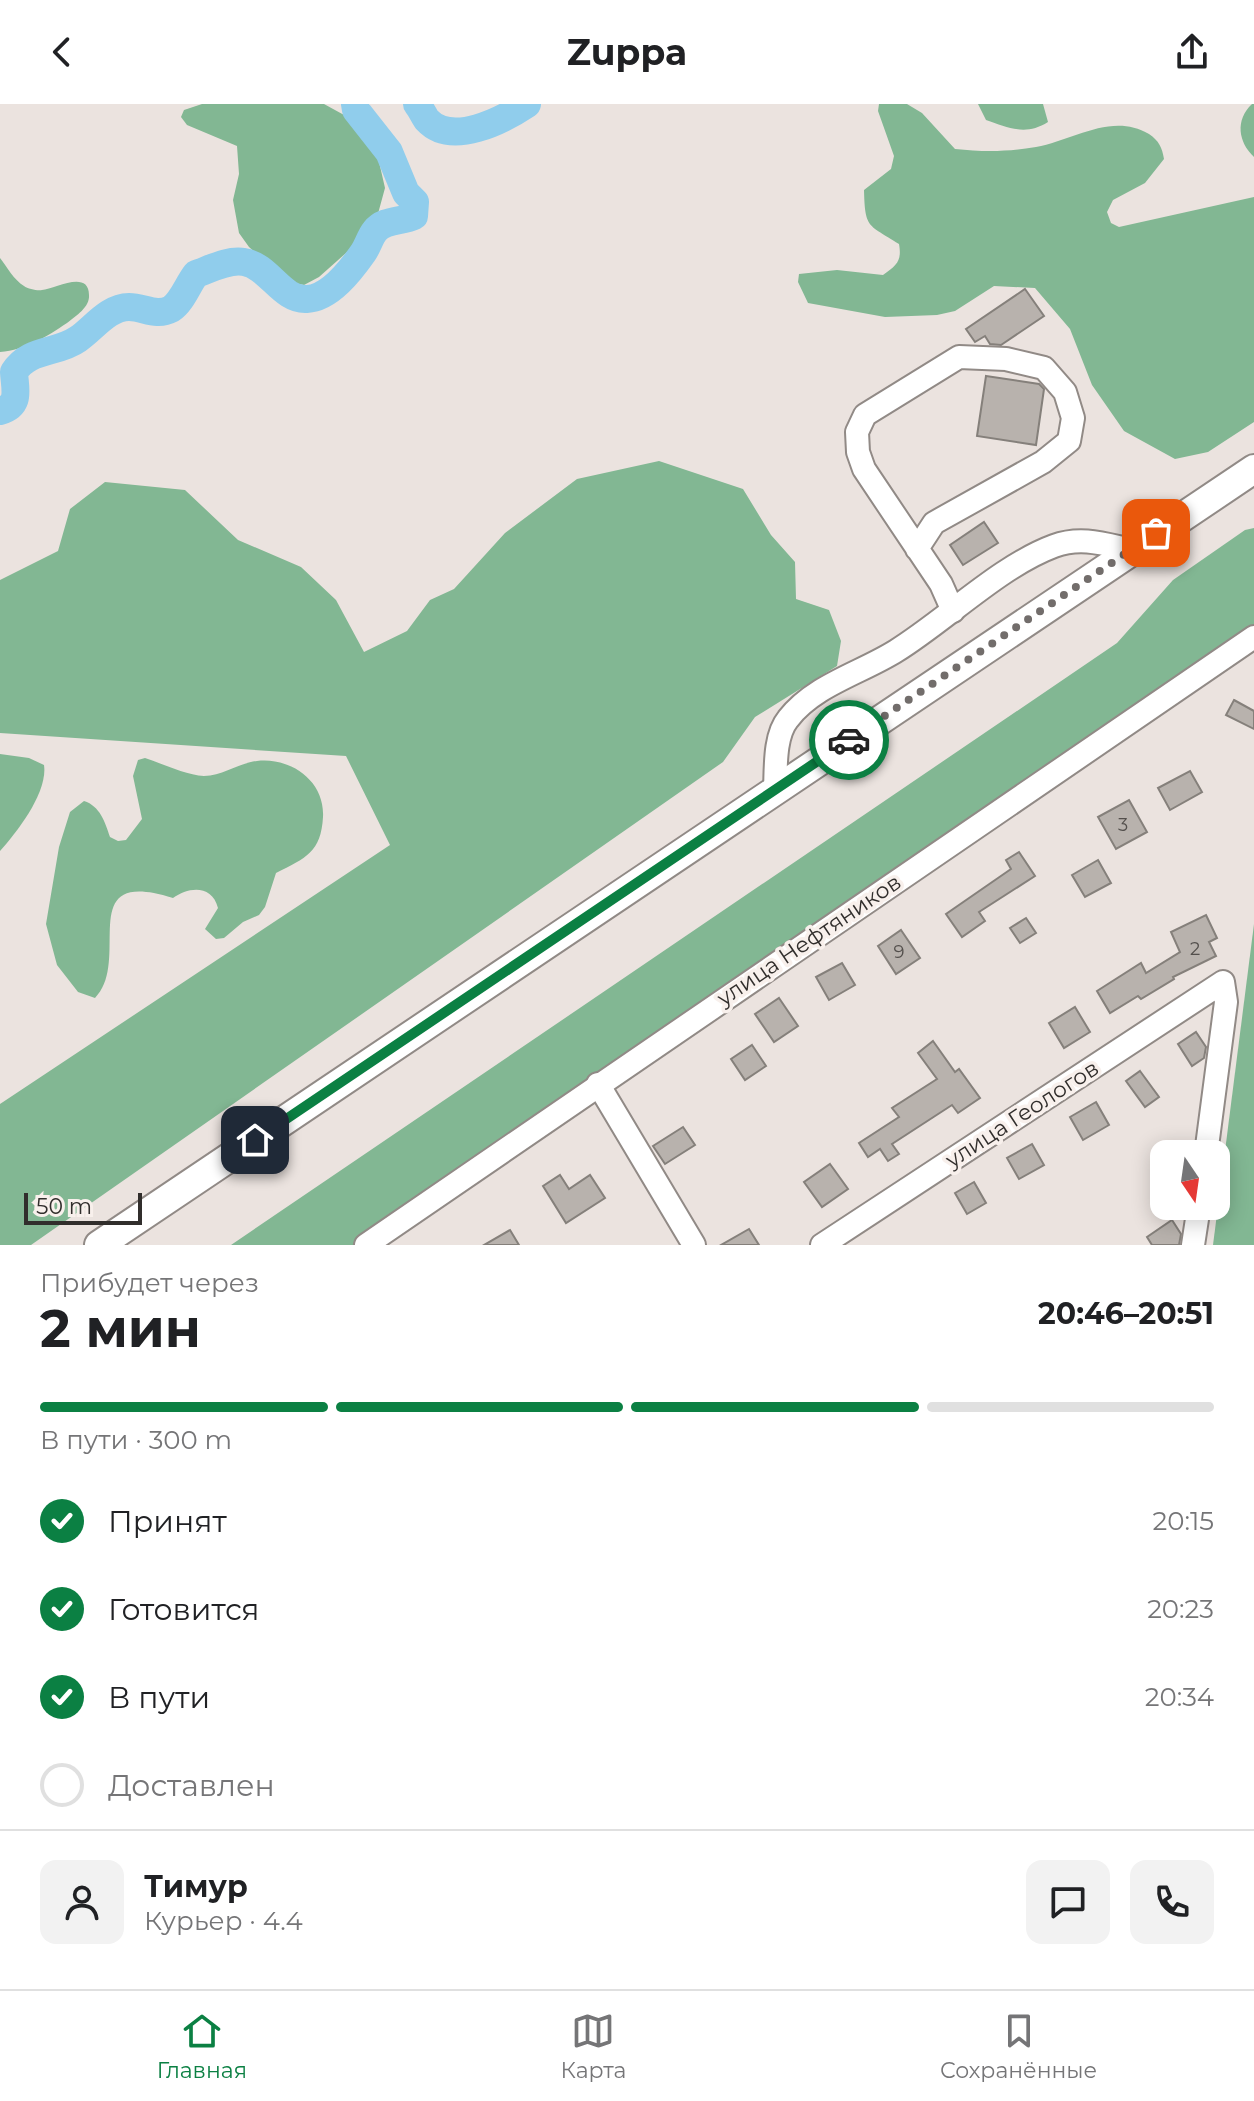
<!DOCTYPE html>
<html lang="ru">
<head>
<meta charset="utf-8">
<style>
  body { margin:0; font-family:Montserrat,sans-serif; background:#f2f2f2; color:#202124; height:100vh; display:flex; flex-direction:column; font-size:30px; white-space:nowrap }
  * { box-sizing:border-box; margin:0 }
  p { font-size:26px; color:#757577 }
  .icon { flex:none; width:44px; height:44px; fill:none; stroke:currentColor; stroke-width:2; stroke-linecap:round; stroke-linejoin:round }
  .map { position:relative; height:1141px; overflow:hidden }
  .panel { display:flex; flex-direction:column; background:#fff; flex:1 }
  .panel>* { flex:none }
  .needle { width:52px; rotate:167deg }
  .controls { position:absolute; left:1150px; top:1036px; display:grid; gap:16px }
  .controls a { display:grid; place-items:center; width:80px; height:80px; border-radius:16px; background:#fff; box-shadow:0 4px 20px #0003; font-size:40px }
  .scale { position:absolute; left:24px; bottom:20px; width:118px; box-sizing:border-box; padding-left:8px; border:4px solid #312e2c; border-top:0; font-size:22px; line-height:28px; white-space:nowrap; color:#312e2c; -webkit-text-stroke:6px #f8f0ec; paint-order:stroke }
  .pin { position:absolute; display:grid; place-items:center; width:68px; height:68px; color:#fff; margin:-34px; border-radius:16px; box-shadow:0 4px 12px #0006 }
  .courier { position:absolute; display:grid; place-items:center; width:80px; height:80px; margin:-40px; border:6px solid #0b8043; border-radius:50%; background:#fff; color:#222; box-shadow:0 2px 10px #0007 }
  .overview em { font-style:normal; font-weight:700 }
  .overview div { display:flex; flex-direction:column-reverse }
  .overview { display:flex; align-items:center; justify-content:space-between; height:136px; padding:0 40px }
  h1 { font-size:52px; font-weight:700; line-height:60px }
  .bar { display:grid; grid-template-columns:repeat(4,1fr); gap:12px 8px; align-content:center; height:96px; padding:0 40px }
  .bar i { height:10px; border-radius:6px; background:#e0e0e0 }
  .bar .on { background:#0b8043 }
  .bar p { grid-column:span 4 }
  .line { display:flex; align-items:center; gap:20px; padding:0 40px; border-top:2px solid #e0e0e0 }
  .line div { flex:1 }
  .round { display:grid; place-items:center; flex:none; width:84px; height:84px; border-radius:16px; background:#f2f2f2 }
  ol { padding:0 40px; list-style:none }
  li { display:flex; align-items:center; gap:24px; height:88px }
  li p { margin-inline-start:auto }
  li .icon { padding:8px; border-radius:50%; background:#0b8043; color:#fff; stroke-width:4 }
  li:last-child { color:#757577 }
  li i { width:44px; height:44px; border:4px solid #e0e0e0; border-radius:50% }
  header { display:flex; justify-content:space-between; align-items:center; height:104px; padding:0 40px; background:#fff; font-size:36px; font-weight:700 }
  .tab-bar { display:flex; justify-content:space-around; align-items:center; height:112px; border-top:2px solid #e0e0e0; background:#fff; font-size:22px; color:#757577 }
  .tab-bar a { display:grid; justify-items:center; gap:4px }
  .tab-bar .on { color:#0b8043 }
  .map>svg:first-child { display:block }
  .forest { fill:#82b793 }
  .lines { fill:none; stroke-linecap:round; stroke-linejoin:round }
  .river { stroke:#90cdec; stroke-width:28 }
  .building { fill:#b8b2ad; stroke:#85807b; stroke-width:2 }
  .minor-casing { stroke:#918a86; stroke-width:26 }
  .major-casing { stroke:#918a86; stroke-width:32 }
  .minor { stroke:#fff; stroke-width:22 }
  .major { stroke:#fff; stroke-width:28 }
  .done { stroke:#726d6b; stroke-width:8; stroke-dasharray:0 14.4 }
  .route { stroke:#0b8043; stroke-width:10 }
  .labels { text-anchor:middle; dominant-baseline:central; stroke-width:7; stroke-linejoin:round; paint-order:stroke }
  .number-label { font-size:18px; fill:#534f4c }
  .street-label { font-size:22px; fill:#312e2c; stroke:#f8f0ec }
</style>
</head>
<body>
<header><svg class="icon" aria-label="back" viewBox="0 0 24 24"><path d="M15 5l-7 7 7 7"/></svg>Zuppa<svg class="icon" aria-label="share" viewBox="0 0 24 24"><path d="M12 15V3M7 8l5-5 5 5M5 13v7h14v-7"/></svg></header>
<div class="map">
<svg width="1254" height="1141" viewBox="0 0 1254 1141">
  <rect width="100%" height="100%" fill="#ebe3df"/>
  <g class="forest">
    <path d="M 202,0 L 324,0 L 355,17 L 377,49 L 385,84 L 376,117 L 346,149 L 319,173 L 304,181 L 288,178 L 249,143 L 239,129 L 233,96 L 239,70 L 237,42 L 187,21 L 181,13 L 184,6 Z"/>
    <path d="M 879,0 L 907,0 L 922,9 L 955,45 C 983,48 1008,48 1036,43 C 1074,36 1112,8 1149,30 C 1159,37 1162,43 1164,55 L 1145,79 L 1113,96 L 1107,108 L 1111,119 L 1119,123 L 1254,93 L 1254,318 L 1208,348 L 1175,355 L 1124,327 L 1092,281 L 1070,225 L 1035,184 L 994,182 L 955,207 L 937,211 L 885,213 L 808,199 L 798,178 L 799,170 L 837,166 L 883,171 C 897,161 902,157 899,140 C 868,120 865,125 864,86 L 891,65 L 894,52 L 878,7 Z"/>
    <path d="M 978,0 L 1043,0 L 1048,18 C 1026,32 1009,24 986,16 Z"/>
    <path d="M 1252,0 L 1254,0 L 1254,53 C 1238,38 1235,16 1252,0 Z"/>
    <path d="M 0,154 C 7,163 14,176 24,182 C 28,185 38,187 42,186 C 54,185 89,165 89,191 C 90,203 76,212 67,219 C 46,233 26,246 0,248 Z"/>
    <path d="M 659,357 L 743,385 L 771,431 L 795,458 L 796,495 L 829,506 L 841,537 L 837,562 L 755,613 L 723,658 L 31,1141 L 0,1141 L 0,1000 L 390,741 L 346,652 L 0,629 L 0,476 L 58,447 L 70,405 L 105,378 L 185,386 L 238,436 L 301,463 L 336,496 L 364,548 L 407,527 L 430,496 L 454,485 L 505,429 L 577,375 Z"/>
    <path d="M 1254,424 L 1254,529 L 353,1141 L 231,1141 L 1117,539 L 1173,476 L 1245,426 Z"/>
    <path d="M 0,650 L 29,654 L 44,661 C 48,688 18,727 0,747 Z"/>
    <path d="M 145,654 C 163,660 186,671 204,672 C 223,672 238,659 257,657 C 291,653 325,677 323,713 C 321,748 306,754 276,769 L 265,803 L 259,811 L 243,818 L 224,834 L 216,835 L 205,825 L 218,804 C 212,780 188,783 173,794 C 72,762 133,856 95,894 L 78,888 L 57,861 L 46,820 L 59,743 L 70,708 L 84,697 C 100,702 105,718 110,733 L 118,737 L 126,736 L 142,715 L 133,672 L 138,656 Z"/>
    <path d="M 1254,820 L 1254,1141 L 1213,1141 Z"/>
  </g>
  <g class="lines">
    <g class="river">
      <path d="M 417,0 C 421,5 424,12 427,16 C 452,43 503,16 527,0"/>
      <path d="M 0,307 C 21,301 15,286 14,268 C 29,244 57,250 78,235 C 93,225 108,203 129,203 C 144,203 156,213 171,205 C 182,198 188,180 196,170 C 210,165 229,155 244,158 C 269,162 282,197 307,195 C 330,194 351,166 363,149 C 368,142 370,133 375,127 C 384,115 402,118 414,112 L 415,98 L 406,89 L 389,48 L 356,6 L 355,0"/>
    </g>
  </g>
  <g class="building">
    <path d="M 1025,185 L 1044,212 L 1001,241 L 990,240 L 985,232 L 975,238 L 966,225 Z"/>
    <path d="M 986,272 L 1039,280 L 1044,285 L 1036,341 L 977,332 Z"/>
    <path d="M 984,418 L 998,439 L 963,461 L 950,441 Z"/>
    <path d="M 1234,596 L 1254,607 L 1254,625 L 1226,611 Z"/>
    <path d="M 1190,667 L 1202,688 L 1170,706 L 1158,684 Z"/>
    <path d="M 1129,696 L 1147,728 L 1116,745 L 1098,713 Z"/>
    <path d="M 1019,748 L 1035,772 L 979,808 L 985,817 L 962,833 L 946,810 L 1011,765 L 1006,756 Z"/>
    <path d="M 1098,756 L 1111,779 L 1085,793 L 1072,771 Z"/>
    <path d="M 1206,811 L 1217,834 L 1209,838 L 1216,852 L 1173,873 L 1174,875 L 1141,895 L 1138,892 L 1110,909 L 1097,887 L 1141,859 L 1146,869 L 1180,848 L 1171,828 Z"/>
    <path d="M 1026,814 L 1036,829 L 1020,839 L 1010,824 Z"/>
    <path d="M 901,826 L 920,854 L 896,870 L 878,842 Z"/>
    <path d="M 842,859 L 855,881 L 829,896 L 816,873 Z"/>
    <path d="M 779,894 L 798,922 L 774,938 L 755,910 Z"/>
    <path d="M 1075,903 L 1090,928 L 1064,944 L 1049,919 Z"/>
    <path d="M 1196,928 L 1206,943 L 1204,954 L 1192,962 L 1178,940 Z"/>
    <path d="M 933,937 L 955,968 L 959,965 L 980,994 L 958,1009 L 952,1001 L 892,1040 L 899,1050 L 888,1057 L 880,1045 L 868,1053 L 859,1039 L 899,1013 L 892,1004 L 937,975 L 918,949 Z"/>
    <path d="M 752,941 L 766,962 L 745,976 L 731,955 Z"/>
    <path d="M 1140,967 L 1159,993 L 1145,1003 L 1126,977 Z"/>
    <path d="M 1096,998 L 1109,1021 L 1083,1036 L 1070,1013 Z"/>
    <path d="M 683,1023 L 695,1041 L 665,1060 L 653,1042 Z"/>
    <path d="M 1032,1040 L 1044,1061 L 1019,1075 L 1007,1054 Z"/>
    <path d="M 830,1060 L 848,1085 L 822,1103 L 804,1078 Z"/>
    <path d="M 560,1071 L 569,1085 L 590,1071 L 605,1094 L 566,1119 L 543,1082 Z"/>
    <path d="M 974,1078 L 986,1099 L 967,1110 L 955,1089 Z"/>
    <path d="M 1172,1116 L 1181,1130 L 1179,1141 L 1152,1141 L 1147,1133 Z"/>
    <path d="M 749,1125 L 759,1141 L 721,1141 Z"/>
    <path d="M 510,1126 L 519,1141 L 484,1141 Z"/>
  </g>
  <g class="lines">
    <defs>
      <g id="minor">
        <path d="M 917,445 L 934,419 L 1043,358 L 1069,337 L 1073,314 L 1065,288 L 1044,264 L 1006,255 L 959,253 L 865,311 L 857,328 L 858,348 L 864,365 L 941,480 L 953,507"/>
        <path d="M 775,686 C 776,665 774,632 788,615 C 814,581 861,569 896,547 C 946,516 1000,462 1054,442 C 1081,432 1104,440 1131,446"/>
        <path d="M 598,980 L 694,1141"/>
        <path d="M 366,1141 L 1254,533"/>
        <path d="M 822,1141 L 1223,878 L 1226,898 L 1206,1050"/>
        <path d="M 1193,1141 L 1199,1102"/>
      </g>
      <path id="major" d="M 99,1141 L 1254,365"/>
    </defs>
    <use href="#minor" class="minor-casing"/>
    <use href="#major" class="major-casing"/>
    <use href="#minor" class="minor"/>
    <use href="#major" class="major"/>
  </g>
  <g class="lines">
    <path class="done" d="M 849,636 L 1156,429"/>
    <path class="route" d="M 255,1036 L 849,636"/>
  </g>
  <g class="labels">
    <g class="number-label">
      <text x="1123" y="721">3</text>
      <text x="1195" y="845">2</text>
      <text x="899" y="848">9</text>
    </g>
    <g class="street-label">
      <text transform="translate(809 836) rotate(-34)">улица Нефтяников</text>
      <text transform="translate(1022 1010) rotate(-33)">улица Геологов</text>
    </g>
  </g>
</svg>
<div class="controls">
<a><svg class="needle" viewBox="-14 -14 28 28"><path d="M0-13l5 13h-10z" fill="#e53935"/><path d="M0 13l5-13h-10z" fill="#757577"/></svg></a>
</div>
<div class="scale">50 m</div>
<div class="pin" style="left:1156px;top:429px;background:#ea580c"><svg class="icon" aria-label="bag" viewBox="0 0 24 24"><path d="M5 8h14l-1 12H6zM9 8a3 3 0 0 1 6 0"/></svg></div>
<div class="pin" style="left:255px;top:1036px;background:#1f2937"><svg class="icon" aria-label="home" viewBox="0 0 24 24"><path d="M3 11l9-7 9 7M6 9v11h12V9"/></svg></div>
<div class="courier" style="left:849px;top:636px"><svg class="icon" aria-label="car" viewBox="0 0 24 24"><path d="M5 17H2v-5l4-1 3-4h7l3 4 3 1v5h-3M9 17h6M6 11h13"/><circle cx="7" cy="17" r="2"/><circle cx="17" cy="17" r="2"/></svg></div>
</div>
<section class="panel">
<div class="overview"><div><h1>2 мин</h1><p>Прибудет через</p></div><em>20:46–20:51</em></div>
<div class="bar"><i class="on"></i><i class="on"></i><i class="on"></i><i></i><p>В пути · 300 m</p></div>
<ol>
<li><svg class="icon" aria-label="check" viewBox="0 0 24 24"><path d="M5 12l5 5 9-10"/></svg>Принят<p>20:15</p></li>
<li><svg class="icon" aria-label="check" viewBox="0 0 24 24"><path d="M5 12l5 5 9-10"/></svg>Готовится<p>20:23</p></li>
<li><svg class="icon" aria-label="check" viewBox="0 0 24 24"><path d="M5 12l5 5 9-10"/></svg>В пути<p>20:34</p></li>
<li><i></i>Доставлен</li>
</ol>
<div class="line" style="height:144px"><a class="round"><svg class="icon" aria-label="person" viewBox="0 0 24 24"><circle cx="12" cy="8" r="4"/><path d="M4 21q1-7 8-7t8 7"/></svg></a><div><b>Тимур</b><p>Курьер · 4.4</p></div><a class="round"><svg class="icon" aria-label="chat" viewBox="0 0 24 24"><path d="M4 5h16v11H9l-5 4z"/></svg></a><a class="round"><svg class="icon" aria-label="phone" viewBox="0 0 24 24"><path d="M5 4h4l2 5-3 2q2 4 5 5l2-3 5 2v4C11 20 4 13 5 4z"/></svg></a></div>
</section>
<nav class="tab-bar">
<a class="on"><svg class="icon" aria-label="home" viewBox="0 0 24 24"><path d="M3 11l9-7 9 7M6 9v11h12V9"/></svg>Главная</a>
<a><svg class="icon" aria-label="map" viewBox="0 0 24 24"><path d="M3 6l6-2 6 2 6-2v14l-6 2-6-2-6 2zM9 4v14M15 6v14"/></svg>Карта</a>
<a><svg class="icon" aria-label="saved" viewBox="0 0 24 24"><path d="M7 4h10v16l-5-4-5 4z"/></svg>Сохранённые</a>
</nav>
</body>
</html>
